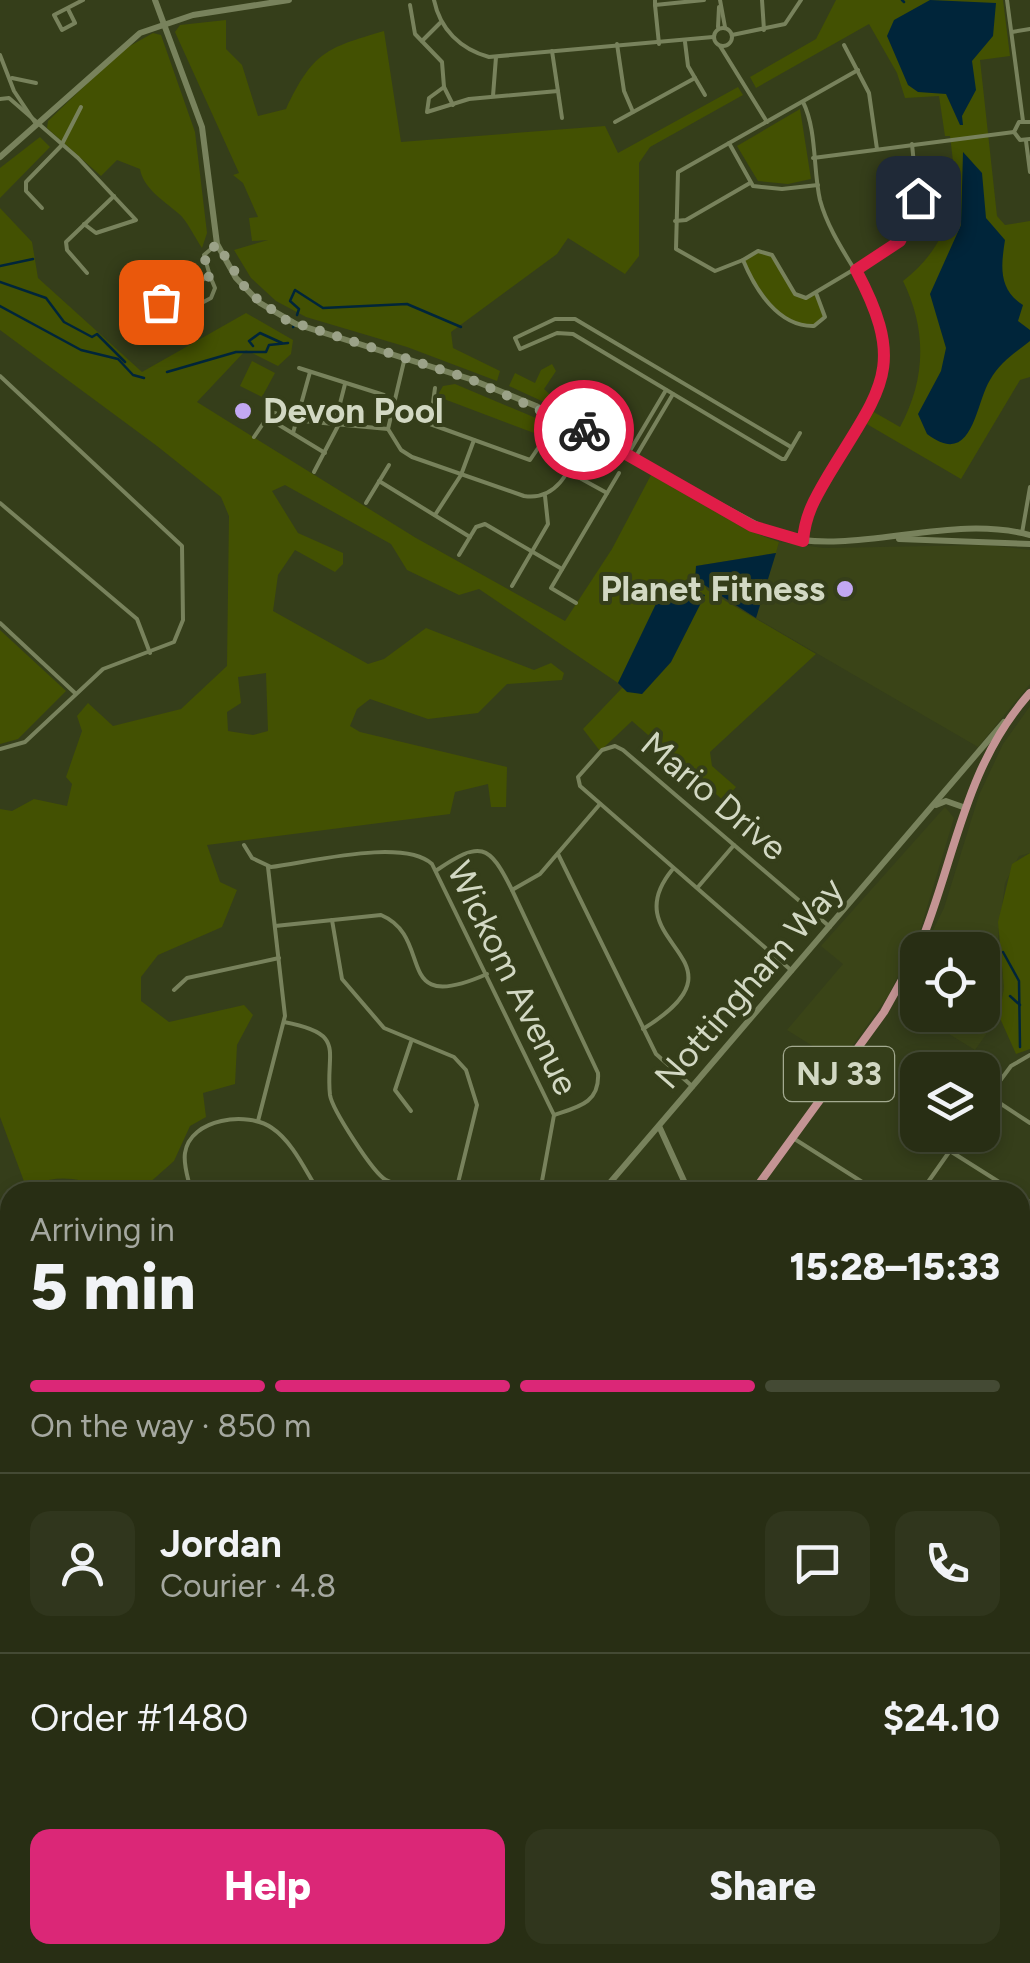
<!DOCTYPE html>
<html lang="en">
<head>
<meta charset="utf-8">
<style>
  body { margin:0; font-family:Figtree,sans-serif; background:#30361d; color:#f1f3f6; height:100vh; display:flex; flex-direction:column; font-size:38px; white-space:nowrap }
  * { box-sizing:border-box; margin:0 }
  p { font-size:32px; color:#a5a8a0 }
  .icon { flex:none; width:55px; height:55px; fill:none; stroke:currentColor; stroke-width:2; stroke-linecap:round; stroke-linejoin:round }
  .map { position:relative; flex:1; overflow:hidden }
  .drawer { position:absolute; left:0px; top:1182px; width:1030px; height:782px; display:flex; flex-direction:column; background:#282e14; border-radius:30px 30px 0 0; box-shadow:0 5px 15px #0003,0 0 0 2px #444a34 }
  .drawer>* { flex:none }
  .fabs { position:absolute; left:900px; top:932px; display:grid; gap:20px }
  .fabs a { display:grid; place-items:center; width:100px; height:100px; border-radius:20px; background:#282e14; box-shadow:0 5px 15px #0003,0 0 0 2px #444a34; font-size:50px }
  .pin { position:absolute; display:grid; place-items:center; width:85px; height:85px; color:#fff; margin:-42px; border-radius:20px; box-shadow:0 5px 15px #0006 }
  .courier { position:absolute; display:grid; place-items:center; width:100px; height:100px; margin:-50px; border:8px solid #e11d48; border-radius:50%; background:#fff; color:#222; box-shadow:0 2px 12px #0007 }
  .headline em { font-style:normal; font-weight:800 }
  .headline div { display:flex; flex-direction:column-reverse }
  .headline { display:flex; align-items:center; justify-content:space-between; height:170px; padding:0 30px }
  h1 { font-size:65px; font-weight:800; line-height:75px }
  .bar { display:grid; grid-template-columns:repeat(4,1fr); gap:15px 10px; align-content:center; height:120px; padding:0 30px }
  .bar i { height:12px; border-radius:8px; background:#444a34 }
  .bar .active { background:#db2777 }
  .bar p { grid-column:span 4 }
  .line { display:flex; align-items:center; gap:25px; padding:0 30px; border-top:2px solid #444a34 }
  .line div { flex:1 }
  .round { display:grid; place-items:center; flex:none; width:105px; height:105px; border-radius:20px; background:#30361d }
  .button { display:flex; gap:20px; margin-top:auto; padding:20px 30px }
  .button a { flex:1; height:115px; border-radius:20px; background:#db2777; color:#fff; font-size:40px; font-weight:800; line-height:115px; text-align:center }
  .button a+a { background:#30361d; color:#f1f3f6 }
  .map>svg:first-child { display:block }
  .built { fill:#3a4417 }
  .green { fill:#435102; fill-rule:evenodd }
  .water { fill:#00253a }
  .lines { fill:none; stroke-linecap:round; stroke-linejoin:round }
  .stream { stroke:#00253a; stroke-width:2.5 }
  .street { stroke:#78825c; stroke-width:4 }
  .secondary { stroke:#78825c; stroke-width:6 }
  .primary { stroke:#c49494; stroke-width:8 }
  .done { stroke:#9ba288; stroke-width:10; stroke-dasharray:0 18 }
  .route { stroke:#e11d48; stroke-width:12 }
  .poi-dot { fill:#c2a8f2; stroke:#353e1a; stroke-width:4 }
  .labels { text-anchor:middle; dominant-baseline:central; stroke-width:8; stroke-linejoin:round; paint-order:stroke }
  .shield { fill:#353e1a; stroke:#a3aa90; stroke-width:2.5 }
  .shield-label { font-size:32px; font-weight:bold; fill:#d2d8c3 }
  .poi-label { font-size:35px; font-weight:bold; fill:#d2d8c3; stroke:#353e1a; text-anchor:start }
  .street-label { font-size:35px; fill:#d2d8c3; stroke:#353e1a }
</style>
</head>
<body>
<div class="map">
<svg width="1030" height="1963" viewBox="0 0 1030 1963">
  <rect width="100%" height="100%" fill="#353e1a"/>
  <g class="built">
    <path d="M 779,542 L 824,548 L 987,545 L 1030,550 L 1030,684 L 978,747 L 756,618 Z"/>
    <path d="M 1030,706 L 1030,853 L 1019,856 L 1005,883 L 998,938 L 1004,988 L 999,1016 L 975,1050 L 918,1015 L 982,1015 L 982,950 L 923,950 L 944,908 L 979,795 L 1003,744 Z"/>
    <path d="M 945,807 L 954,818 L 919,934 L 888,996 L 840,1063 L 787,1030 L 843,964 L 821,946 Z"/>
    <path d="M 1030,1745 L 1030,1930 L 1020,1933 L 1020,1750 Z"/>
  </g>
  <g class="green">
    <path d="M 836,0 L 1003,0 L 1010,56 L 980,60 L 997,216 L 1005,225 L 1030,221 L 1030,377 L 1020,380 L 961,479 L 865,423 L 872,411 L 900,427 C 926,379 927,330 903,281 C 933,258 953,226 950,188 L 956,186 L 950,136 L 945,136 L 939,96 L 905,98 L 897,73 L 869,24 L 756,88 L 750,77 L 816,39 Z"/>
    <path d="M 226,20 L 226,49 L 242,65 L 258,116 L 286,109 C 313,52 326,48 384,31 L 401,142 L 605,126 L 618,153 L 738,87 L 743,95 L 650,147 L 639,163 L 639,256 L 625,274 L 568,238 L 557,254 L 451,332 L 453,348 L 500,371 L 497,381 L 407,347 L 306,317 L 276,301 L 251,278 L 234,250 L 268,240 L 252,241 L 249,218 L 258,217 L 243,183 L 233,175 L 239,173 L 175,32 L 180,25 Z"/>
    <path d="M 153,33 L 161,35 L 195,132 L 207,233 L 202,248 C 195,238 187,220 178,213 C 164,201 143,188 140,169 L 117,160 L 101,176 L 47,128 L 48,121 L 121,51 Z"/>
    <path d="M 800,109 L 811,179 L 788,184 L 758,181 L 737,146 Z"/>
    <path d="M 40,137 L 50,147 L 0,198 L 0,168 Z"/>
    <path d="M 0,208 L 32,242 L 38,278 L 142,372 L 246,313 L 293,340 L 291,354 L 278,366 L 246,350 L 197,402 L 416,538 L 565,621 L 612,549 L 651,475 L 747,530 L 779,542 L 776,553 L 696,566 L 707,590 L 816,654 L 710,752 L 712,766 L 736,787 L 724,801 L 632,721 L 600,751 L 583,729 L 622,688 L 642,694 L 671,662 L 704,595 L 642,636 L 618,683 L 479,589 L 459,595 L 407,570 L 391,544 L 285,485 L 272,491 L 298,533 L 343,553 L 343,564 L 335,572 L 295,550 L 278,575 L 273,611 L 368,664 L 384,659 L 426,628 L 534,670 L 551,663 L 564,673 L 562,680 L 507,684 L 478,713 L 428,719 L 370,699 L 357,709 L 350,726 L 360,732 L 507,767 L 506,807 L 491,807 L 488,784 L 455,792 L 450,814 L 207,845 L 220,882 L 237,890 L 222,927 L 158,955 L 141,977 L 141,1001 L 169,1022 L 244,1005 L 253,1015 L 237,1045 L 235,1084 L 203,1093 L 206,1117 L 190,1126 L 174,1161 L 139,1192 C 102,1192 74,1168 36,1184 L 39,1192 L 28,1192 L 0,1117 L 0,809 L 12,811 L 34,799 L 67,806 L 72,784 L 66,777 L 82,731 L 77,716 L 88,703 L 113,726 L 181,709 L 227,666 L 229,516 L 221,497 L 157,446 L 0,330 ZM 266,673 L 268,731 L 253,735 L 228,731 L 227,712 L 241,703 L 238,677 Z"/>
    <path d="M 758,251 L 772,255 L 796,294 L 806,298 L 816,293 L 825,317 L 814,326 C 777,323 762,292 744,264 L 745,257 Z"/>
    <path d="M 252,361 L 275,373 L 262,397 L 240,386 Z"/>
    <path d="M 552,364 L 556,371 L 544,389 L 555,399 C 575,392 585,389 605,401 L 613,426 L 623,433 L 618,436 L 509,386 L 515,373 L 535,383 L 541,370 Z"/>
    <path d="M 455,384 L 543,421 L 545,427 L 534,433 L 444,399 L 439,393 L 443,386 Z"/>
    <path d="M 0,630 L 66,691 L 18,739 L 0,744 Z"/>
    <path d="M 1030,853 L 1030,1049 L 1016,1054 L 999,1016 L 1004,988 L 998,922 L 1012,864 Z"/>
  </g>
  <g class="water">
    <path d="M 930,0 L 996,3 L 993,36 L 972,61 L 976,90 L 962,116 L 963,125 L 960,125 L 946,94 L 918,92 L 908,85 L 887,36 L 894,20 Z"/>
    <path d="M 963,152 L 982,173 L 986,218 L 1005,240 C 1001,266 998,289 1023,305 L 1018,321 L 1030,330 L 1030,341 C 1015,353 1000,362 990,380 C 975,404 973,469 927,434 L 918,414 L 941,371 L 946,348 L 930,294 L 961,225 Z"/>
    <path d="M 776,553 L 756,618 L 695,579 L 696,566 Z"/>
    <path d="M 665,585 L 705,595 L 671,662 L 642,694 L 627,692 L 618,683 Z"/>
  </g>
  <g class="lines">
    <g class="stream">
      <path d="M 902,0 L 904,2"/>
      <path d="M 0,266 L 33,259"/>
      <path d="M 0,282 L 46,298 L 64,322 L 92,337 L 97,334 L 125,362"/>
      <path d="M 0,306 L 81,350 L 118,359 L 133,375 L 144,378"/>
      <path d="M 297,315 L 299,309 L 290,301 L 295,290 L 323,308 L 407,304 L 461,327"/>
      <path d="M 293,327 L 294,326"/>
      <path d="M 253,346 L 249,341 L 260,333 L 282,343"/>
      <path d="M 167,372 L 236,352 L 266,352 L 269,345 L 288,343"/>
      <path d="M 1003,952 L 1019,981 L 1020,1047"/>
      <path d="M 1010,996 L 1020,1005"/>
    </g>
    <g class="street">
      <path d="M 434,0 C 440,29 460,49 489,57 L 713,37"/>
      <path d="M 655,0 L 655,5 L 704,0"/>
      <path d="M 720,0 L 725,27"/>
      <path d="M 762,0 L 764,30"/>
      <path d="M 1007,0 L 1023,121"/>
      <path d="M 410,5 L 415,34 L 442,62 L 444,87 L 453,105"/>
      <path d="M 655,5 L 659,44"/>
      <path d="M 68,9 L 75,23 L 62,30 L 54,15 L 83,0"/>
      <path d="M 718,27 L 719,7"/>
      <circle cx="723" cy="37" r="9"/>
      <path d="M 1012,32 L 1030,29"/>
      <path d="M 732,35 L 785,24 L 801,0"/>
      <path d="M 422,41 L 440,23"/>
      <path d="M 685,42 L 688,66 L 705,95"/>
      <path d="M 617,44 L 624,91 L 633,112"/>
      <path d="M 844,45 L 869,93 L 877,149"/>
      <path d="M 720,46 L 767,122"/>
      <path d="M 552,51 L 562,118"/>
      <path d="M 0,55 L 14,91 L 36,124"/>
      <path d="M 12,78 L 36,83"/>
      <path d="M 444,87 L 429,98 L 427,112 L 469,99 L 558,91"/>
      <path d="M 493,96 L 496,57"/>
      <path d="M 0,99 L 9,98 L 78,158 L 136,220 L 96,233 L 84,224"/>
      <path d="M 803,102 C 817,130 813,170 820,200 C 837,264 905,312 881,384 C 862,440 810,481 803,541"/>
      <path d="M 615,122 L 695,78"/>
      <path d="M 1030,122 L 1019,122 L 1014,132 L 1020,140 L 1030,139"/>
      <path d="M 1026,141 L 1030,172"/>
      <path d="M 729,143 L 753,186 L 782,189 L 818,185"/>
      <path d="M 813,158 L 1014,132"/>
      <path d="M 42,208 L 26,191 L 26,182 L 61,146 L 81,107"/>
      <path d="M 675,221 L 686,220 L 750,183"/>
      <path d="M 743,260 L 715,271 L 676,249 L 678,172 L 858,70"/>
      <path d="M 87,273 L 67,250 L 66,242 L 114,196"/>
      <path d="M 210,276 L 215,288 L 211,298 L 149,331 L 139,328 L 122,308 L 126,297 L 161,302 Z"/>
      <path d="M 210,276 L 204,255 L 217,244"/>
      <path d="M 816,293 L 825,317 L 814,326 C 778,327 755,289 743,260 L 758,251 L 772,255 L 795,294 L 806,298 L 895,245 L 907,230 L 918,205 L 912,144"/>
      <path d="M 405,357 L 388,429 L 401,450 L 412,457 L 524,496 C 562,502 573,460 587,432"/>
      <path d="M 299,368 L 384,395"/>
      <path d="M 0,376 L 182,546 L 183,620 L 174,642 L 103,669 L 25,742 L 0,749"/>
      <path d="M 435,388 L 430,424 L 530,460 L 547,435"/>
      <path d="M 335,423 L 345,384"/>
      <path d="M 279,425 L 325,453"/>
      <path d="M 293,433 L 310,372"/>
      <path d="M 254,437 L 271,412 L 302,421 L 388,429"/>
      <path d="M 791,447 L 575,319 L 555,319 L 515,338 L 520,349 L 557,333 L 573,334 L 782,459 L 785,459 L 800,433"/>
      <path d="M 628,454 L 666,390"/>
      <path d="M 635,458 L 673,394"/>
      <path d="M 567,471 L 607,493"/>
      <path d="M 314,472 L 339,424"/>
      <path d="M 379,481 L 470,537"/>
      <path d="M 0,503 L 137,619 L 150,653"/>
      <path d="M 366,503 L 389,465"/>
      <path d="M 435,515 L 461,475 L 474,440"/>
      <path d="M 1022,533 L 1030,487"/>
      <path d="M 459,555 L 476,527 L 485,524 L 562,569"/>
      <path d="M 512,586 L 548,524 L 545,496"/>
      <path d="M 576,603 L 551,588 L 619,473"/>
      <path d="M 0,623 L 75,693"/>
      <path d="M 244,845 L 252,858 L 271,867 C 311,862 403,838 432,864 L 554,1115 L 540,1192"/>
      <path d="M 558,854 L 656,1054 L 693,1087"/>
      <path d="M 437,870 C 480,841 489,843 512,890 L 598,1073 C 600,1103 578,1107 554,1115"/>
      <path d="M 698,887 L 734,845"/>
      <path d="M 512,890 L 540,874 L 600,804"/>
      <path d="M 332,920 L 342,979 L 384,1028 L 454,1057 L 466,1070 L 477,1105 L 457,1187"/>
      <path d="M 275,926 L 381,915 C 436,938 390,1017 487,974"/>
      <path d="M 792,971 L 580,786 L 578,777 L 602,750 L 615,746 L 623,750 L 830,927"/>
      <path d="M 174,990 L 187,978 L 279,958"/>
      <path d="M 284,1022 C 348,1034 325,1051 330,1095 C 332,1109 373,1173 386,1180 C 405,1190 436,1186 457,1187 L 463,1192"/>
      <path d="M 643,1029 C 758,958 611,945 672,870"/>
      <path d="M 989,1096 L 1030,1123"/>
      <path d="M 982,1105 L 1011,1066 L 1030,1055"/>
      <path d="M 411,1111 L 395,1090 L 411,1042"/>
      <path d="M 258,1121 L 285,1016 L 268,867"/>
      <path d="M 793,1138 L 878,1192"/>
      <path d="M 950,1151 L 1015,1192"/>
      <path d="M 191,1192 C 189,1180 183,1166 185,1153 C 190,1118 248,1111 272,1128 C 293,1142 306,1172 319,1192"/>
      <path d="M 921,1192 L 961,1135"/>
      <path d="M 1020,1196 L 1030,1202"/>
      <path d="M 0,1229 L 10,1229"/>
      <path d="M 1020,1280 L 1030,1283"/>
      <path d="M 0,1296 L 10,1297"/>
      <path d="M 0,1364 L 1,1364"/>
      <path d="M 1020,1368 L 1030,1377"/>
      <path d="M 0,1445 L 10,1435"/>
      <path d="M 1020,1462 L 1030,1465"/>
      <path d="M 0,1488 L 10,1486"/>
      <path d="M 1020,1543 L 1030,1545"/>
      <path d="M 0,1553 L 10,1552"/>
      <path d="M 0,1560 L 10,1569"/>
      <path d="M 0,1625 L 10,1624"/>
      <path d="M 0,1705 L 10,1704"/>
      <path d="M 1020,1717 L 1030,1712"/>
      <path d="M 330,1955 L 333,1963"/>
      <path d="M 552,1955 L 554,1963"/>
      <path d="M 71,1963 L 76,1955"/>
      <path d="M 185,1963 L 191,1955"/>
      <path d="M 267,1963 L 273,1955"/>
      <path d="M 488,1963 L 495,1955"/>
      <path d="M 621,1963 L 624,1955"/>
      <path d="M 690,1963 L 693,1955"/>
      <path d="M 762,1963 L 762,1955"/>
      <path d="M 823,1963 L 837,1955"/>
    </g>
    <g class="secondary">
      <path d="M 155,0 L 202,127 L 217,244 L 236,278 L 260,303 L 296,324 L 470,379 L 536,406 L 778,536 C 860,556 948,513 1030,535"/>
      <path d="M 0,157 L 140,33 L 193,15 L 289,0"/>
      <path d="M 899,539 L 1030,544"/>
      <path d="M 936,805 L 946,801 L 963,807"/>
      <path d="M 659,1126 L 689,1192"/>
      <path d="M 602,1192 L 1004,722"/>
      <path d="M 1020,1617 L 1030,1618"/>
      <path d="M 0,1888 L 10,1876"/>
      <path d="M 1020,1938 L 1030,1935"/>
      <path d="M 961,1963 L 977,1955"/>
    </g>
    <g class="primary">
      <path d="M 918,950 C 955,862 963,768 1030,693"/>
      <path d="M 753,1192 L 884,1012 L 918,951"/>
      <path d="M 172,1963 L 177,1955"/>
    </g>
  </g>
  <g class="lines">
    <path class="done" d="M 161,302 L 210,276 L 204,256 L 217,244 L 248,292 L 286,320 L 470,379 L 584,430"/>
    <path class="route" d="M 584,430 L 752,526 L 803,541 C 805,515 815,498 828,476 C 881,388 908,368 856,270 L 900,241 L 918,198"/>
  </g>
  <g class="poi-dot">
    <circle cx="243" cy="411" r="10"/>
    <circle cx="845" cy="589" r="10"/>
  </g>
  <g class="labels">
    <rect class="shield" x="784" y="1047" width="110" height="54" rx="8"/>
    <g class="shield-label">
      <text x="839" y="1074">NJ 33</text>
    </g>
    <g class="poi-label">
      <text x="263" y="411">Devon Pool</text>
      <text x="825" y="589" text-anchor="end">Planet Fitness</text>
    </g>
    <g class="street-label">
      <text transform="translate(714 796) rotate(40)">Mario Drive</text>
      <text transform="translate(513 978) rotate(64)">Wickom Avenue</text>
      <text transform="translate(749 983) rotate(-49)">Nottingham Way</text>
    </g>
  </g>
</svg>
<div class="fabs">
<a><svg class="icon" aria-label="locate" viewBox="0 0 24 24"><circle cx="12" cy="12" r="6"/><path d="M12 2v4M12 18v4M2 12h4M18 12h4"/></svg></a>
<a><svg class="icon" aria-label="layers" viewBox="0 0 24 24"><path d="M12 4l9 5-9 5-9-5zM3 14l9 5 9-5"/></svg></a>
</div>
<div class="pin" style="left:161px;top:302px;background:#ea580c"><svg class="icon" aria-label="bag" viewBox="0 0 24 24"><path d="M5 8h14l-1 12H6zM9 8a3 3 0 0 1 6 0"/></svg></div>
<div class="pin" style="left:918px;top:198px;background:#1f2937"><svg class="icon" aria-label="home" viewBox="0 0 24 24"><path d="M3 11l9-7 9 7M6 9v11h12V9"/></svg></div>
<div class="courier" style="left:584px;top:430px"><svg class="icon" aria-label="bike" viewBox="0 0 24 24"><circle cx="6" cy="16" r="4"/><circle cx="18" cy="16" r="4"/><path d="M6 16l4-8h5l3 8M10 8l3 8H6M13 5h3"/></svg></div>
<section class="drawer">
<div class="headline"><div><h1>5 min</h1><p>Arriving in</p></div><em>15:28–15:33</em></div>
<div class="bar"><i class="active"></i><i class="active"></i><i class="active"></i><i></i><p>On the way · 850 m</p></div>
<div class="line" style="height:180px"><a class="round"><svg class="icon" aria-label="person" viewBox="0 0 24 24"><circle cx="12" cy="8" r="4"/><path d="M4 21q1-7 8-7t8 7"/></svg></a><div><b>Jordan</b><p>Courier · 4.8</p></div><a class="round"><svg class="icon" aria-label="chat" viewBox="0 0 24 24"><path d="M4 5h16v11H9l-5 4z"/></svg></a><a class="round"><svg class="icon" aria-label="phone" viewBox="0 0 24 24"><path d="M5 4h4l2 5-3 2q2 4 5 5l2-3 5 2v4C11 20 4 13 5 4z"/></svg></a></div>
<div class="line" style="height:130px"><div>Order #1480</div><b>$24.10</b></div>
<div class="button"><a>Help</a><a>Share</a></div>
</section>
</div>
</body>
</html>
